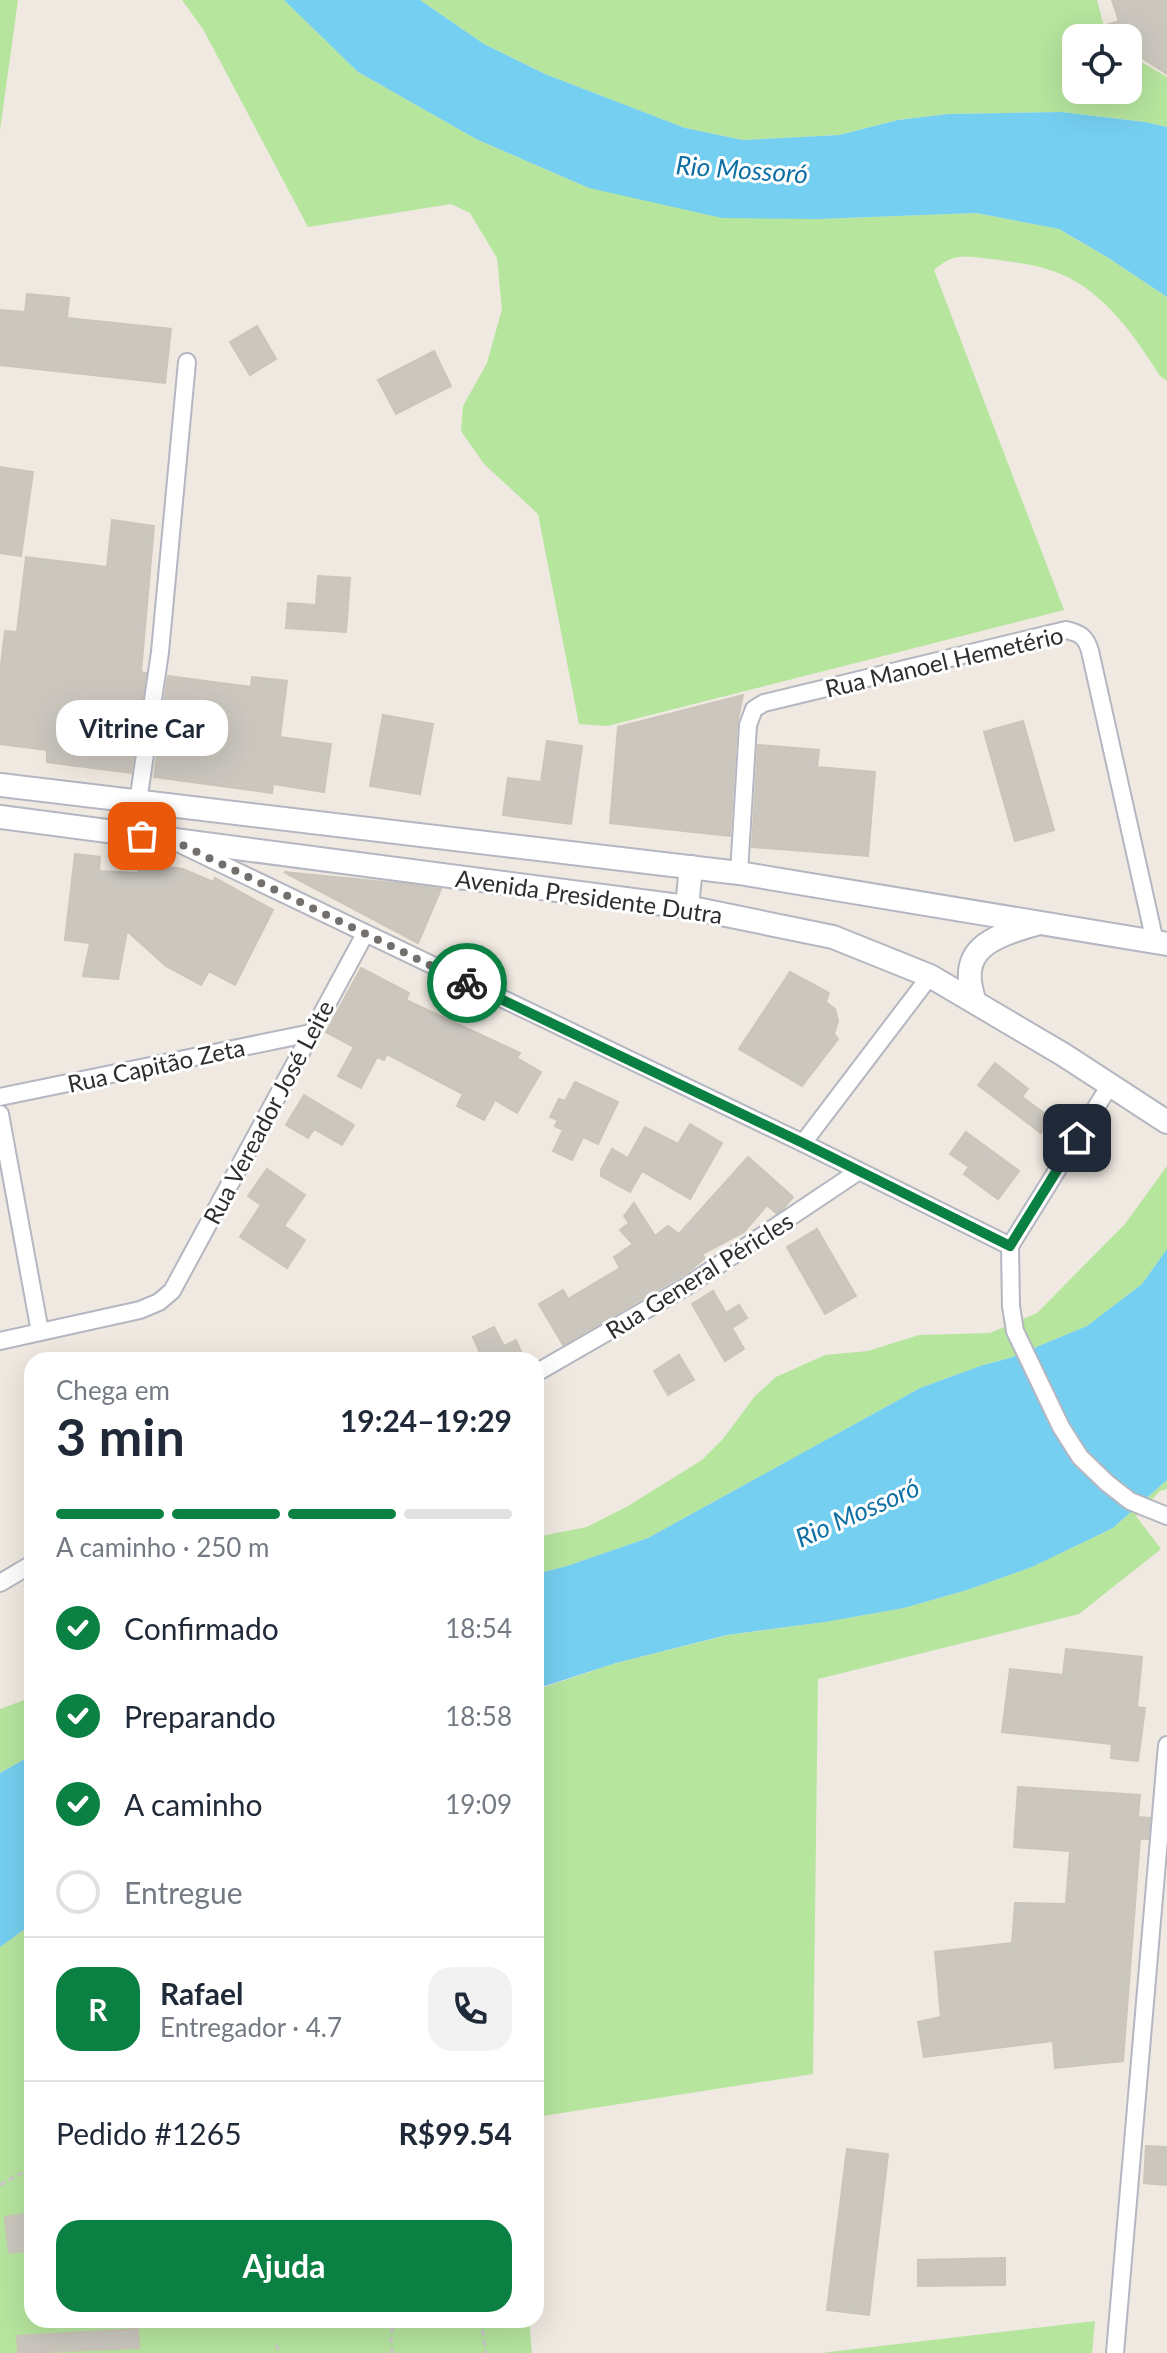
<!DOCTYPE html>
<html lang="pt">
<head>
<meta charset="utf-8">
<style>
  body { margin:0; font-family:Lato,sans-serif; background:#f2f2f3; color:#1f2937; height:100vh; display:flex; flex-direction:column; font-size:30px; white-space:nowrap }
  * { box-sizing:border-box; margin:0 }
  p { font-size:26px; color:#747a83 }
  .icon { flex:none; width:44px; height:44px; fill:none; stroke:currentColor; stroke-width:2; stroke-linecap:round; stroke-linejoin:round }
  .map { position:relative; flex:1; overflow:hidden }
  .side { position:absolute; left:24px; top:1352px; width:520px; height:976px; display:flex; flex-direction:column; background:#fff; border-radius:24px; box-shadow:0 8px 32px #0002 }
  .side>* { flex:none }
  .controls { position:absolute; left:1062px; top:24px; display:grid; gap:16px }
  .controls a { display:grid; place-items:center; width:80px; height:80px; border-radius:16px; background:#fff; box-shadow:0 8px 32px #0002; font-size:40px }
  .pin { position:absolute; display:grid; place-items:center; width:68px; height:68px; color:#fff; margin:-34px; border-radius:16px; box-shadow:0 4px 12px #0006 }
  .courier { position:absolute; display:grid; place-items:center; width:80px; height:80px; margin:-40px; border:6px solid #0b8043; border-radius:50%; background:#fff; color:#222; box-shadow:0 2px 10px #0007 }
  .bubble { position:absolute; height:56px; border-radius:24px; background:#fff; box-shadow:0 8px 32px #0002; font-size:26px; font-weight:700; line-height:56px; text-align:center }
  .head em { font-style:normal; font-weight:700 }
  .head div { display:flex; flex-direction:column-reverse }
  .head { display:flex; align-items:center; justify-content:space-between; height:136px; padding:0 32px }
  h1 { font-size:52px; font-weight:700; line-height:60px }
  .bar { display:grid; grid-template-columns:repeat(4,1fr); gap:12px 8px; align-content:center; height:96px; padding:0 32px }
  .bar i { height:10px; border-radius:6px; background:#e0e1e3 }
  .bar .on { background:#0b8043 }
  .bar p { grid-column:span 4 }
  .line { display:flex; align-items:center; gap:20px; padding:0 32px; border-top:2px solid #e0e1e3 }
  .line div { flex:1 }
  .round { display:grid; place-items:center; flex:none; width:84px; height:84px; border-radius:24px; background:#f2f2f3 }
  ol { padding:0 32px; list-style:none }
  li { display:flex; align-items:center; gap:24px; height:88px }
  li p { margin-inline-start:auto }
  li .icon { padding:8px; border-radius:50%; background:#0b8043; color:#fff; stroke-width:4 }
  li:last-child { color:#747a83 }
  li i { width:44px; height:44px; border:4px solid #e0e1e3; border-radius:50% }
  .action { display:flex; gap:16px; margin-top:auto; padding:16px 32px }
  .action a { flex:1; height:92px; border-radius:24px; background:#0b8043; color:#fff; font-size:32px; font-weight:700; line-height:92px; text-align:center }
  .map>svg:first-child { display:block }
  .green { fill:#b6e59e }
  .water { fill:#75cff0 }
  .building { fill:#cbc7bf; stroke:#cbc5ba; stroke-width:2 }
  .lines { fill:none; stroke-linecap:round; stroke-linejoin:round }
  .street-casing { stroke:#b4b7c1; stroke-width:20 }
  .secondary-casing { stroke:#b4b7c1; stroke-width:26 }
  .path { stroke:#c9c9c9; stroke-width:3; stroke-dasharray:6 4; stroke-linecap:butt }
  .street { stroke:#fff; stroke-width:16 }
  .secondary { stroke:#fff; stroke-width:22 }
  .done { stroke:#726f6d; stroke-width:8; stroke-dasharray:0 14.4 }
  .route { stroke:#0b8043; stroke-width:10 }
  .labels { text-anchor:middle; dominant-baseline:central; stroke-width:6; stroke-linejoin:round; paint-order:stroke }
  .street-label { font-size:24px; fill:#2e2e2e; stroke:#fff }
  .water-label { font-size:26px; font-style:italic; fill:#0d6fa3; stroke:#fff }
</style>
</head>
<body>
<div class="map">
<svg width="1167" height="2353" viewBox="0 0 1167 2353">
  <rect width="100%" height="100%" fill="#efe9e1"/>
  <g class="green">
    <path d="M 0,0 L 18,0 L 0,130 Z"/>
    <path d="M 182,0 L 284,0 L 358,72 L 476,139 L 589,188 L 819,219 L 976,213 L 1059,229 L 1107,257 L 1167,297 L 1167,381 L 1160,376 C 1137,339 1105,293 1063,275 C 1042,265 1014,262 991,259 C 966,256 954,252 934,270 L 1064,610 L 607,726 L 579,724 L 538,514 L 484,464 L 461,431 L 463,406 L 487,363 L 502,309 L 497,258 L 470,213 L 451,204 L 308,227 L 203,29 Z"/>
    <path d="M 420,0 L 1097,0 L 1107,38 L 1076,38 L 1076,90 L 1128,90 L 1128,54 L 1167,77 L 1167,127 L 1145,122 L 1061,112 L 948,114 L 898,120 L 839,135 L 743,140 L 685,128 L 545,74 L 484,44 Z"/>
    <path d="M 1167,1166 L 1167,1249 L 1142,1284 L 1087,1326 L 1010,1358 L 983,1365 L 920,1388 L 648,1538 L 567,1566 L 536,1574 L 536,1537 L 587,1527 L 628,1506 L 702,1460 L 723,1439 L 755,1396 L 776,1377 L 825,1355 L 868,1351 L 919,1335 L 990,1333 L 1037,1313 L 1125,1224 Z"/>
    <path d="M 1167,1480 L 1167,1489 L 1160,1491 L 1136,1516 L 1161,1549 L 1079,1614 L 818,1679 L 813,2074 L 536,2117 L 536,1690 L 616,1663 L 728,1635 L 825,1622 L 904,1608 L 967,1590 L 1032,1567 L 1113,1528 Z"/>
    <path d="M 32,1697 L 32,1755 L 0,1773 L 0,1709 Z"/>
    <path d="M 32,1924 L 32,2320 L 529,2320 L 532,2353 L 0,2353 L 0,1947 Z"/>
    <path d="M 1095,2321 L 1092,2353 L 821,2353 Z"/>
  </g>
  <g class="water">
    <path d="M 284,0 L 420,0 L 484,44 L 545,74 L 685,128 L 743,140 L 839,135 L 898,120 L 948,114 L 1061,112 L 1145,122 L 1167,127 L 1167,297 L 1107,257 L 1059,229 L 976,213 L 819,219 L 722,218 L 589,188 L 476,139 L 358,72 Z"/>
    <path d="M 1167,1249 L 1167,1480 L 1113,1528 L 1032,1567 L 967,1590 L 904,1608 L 825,1622 L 727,1635 L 616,1663 L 536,1689 L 536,1574 L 567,1566 L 648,1538 L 920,1388 L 983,1365 L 1010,1358 L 1087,1326 L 1142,1284 Z"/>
    <path d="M 32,1755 L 32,1924 L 0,1947 L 0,1773 Z"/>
  </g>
  <g class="building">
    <path d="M 1112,0 L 1167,0 L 1167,74 L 1128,49 L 1128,38 L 1112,38 L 1106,25 L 1119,21 Z"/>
    <path d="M 27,294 L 69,298 L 67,318 L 171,329 L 165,383 L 0,365 L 0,310 L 25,312 Z"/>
    <path d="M 257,326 L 276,359 L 250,375 L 230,342 Z"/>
    <path d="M 434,351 L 451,386 L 396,414 L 378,380 Z"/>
    <path d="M 0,467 L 33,472 L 21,556 L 0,553 Z"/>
    <path d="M 112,520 L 154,526 L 141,672 L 146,673 L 131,773 L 47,762 L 47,750 L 0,744 L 0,673 L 5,631 L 17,632 L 26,557 L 107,567 Z"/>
    <path d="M 318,576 L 350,578 L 346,632 L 286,628 L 288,603 L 316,605 Z"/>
    <path d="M 168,676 L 251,687 L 252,677 L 287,681 L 280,737 L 331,744 L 324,792 L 273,784 L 272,793 L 154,777 Z"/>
    <path d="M 743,695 L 737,724 L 730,836 L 610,823 L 618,727 Z"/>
    <path d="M 383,715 L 433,724 L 420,794 L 370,786 Z"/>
    <path d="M 1023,721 L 1054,830 L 1015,841 L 984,732 Z"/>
    <path d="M 547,741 L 582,746 L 571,824 L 503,815 L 508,778 L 541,782 Z"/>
    <path d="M 758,745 L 819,750 L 817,767 L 875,772 L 868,856 L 752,847 Z"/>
    <path d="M 75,854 L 100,857 L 99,871 L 138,873 L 140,863 L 183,869 L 213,882 L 215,878 L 273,910 L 235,985 L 209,971 L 201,985 L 166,966 L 127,931 L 118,979 L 83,976 L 90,943 L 65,940 Z"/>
    <path d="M 284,872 L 405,884 L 441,889 L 418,943 Z"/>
    <path d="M 361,968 L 409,993 L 406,1000 L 520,1053 L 517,1058 L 541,1072 L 517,1113 L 495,1100 L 484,1120 L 457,1106 L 463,1094 L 387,1054 L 384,1060 L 377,1057 L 361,1088 L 338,1076 L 354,1047 L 326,1032 Z"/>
    <path d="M 790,972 L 829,993 L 826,1002 L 835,1009 L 838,1021 L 834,1034 L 838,1039 L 802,1086 L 739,1049 Z"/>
    <path d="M 995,1063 L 1028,1089 L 1022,1097 L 1052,1119 L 1041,1133 L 978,1085 Z"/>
    <path d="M 575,1082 L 618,1102 L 598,1144 L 583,1137 L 572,1160 L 553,1151 L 563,1130 L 555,1126 L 558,1120 L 550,1117 L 559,1099 L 565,1101 Z"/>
    <path d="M 304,1095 L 354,1125 L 342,1145 L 314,1129 L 308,1138 L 286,1125 Z"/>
    <path d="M 690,1124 L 722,1143 L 690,1199 L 642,1171 L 630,1192 L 601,1176 L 601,1170 L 612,1149 L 628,1158 L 645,1127 L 678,1144 Z"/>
    <path d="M 966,1132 L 1019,1171 L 998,1199 L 964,1174 L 969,1167 L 950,1154 Z"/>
    <path d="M 748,1157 L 793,1197 L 782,1210 L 776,1213 L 767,1205 L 744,1232 L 702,1254 L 705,1258 L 688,1272 L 563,1345 L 539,1304 L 563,1290 L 568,1299 L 620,1268 L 614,1257 L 633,1244 L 620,1230 L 629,1223 L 624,1216 L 634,1203 L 655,1236 L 668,1226 L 679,1234 Z"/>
    <path d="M 267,1169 L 305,1195 L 284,1226 L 305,1240 L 287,1268 L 240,1237 L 261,1205 L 248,1196 Z"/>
    <path d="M 817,1229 L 856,1296 L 825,1314 L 787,1247 Z"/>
    <path d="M 713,1291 L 726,1313 L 739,1305 L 747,1318 L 732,1328 L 744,1349 L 725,1361 L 692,1304 Z"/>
    <path d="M 494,1327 L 504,1346 L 516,1340 L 525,1360 L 476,1360 L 482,1357 L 473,1337 Z"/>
    <path d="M 679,1355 L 694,1380 L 668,1395 L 654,1371 Z"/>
    <path d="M 1066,1649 L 1142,1657 L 1137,1707 L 1145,1708 L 1138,1761 L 1111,1758 L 1112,1744 L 1002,1732 L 1010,1669 L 1063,1675 Z"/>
    <path d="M 1018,1787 L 1140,1795 L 1138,1817 L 1150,1818 L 1148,1839 L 1140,1839 L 1123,2061 L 1055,2068 L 1053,2041 L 924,2057 L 918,2022 L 941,2017 L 935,1952 L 1012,1943 L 1015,1903 L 1066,1904 L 1070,1851 L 1014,1847 Z"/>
    <path d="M 1146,2146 L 1167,2147 L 1167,2185 L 1144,2183 Z"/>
    <path d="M 847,2149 L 888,2154 L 869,2315 L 827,2310 Z"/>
    <path d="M 32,2213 L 32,2250 L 9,2253 L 5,2217 Z"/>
    <path d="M 1005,2258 L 1005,2285 L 918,2286 L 918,2260 Z"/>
    <path d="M 138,2329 L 139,2348 L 18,2353 L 17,2336 Z"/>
  </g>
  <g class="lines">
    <defs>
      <g id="street">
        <path d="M 138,802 L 160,652 L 187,362"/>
        <path d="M 182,845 L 803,1143 L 1010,1246"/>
        <path d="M 739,873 L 748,725 L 754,709 L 764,703 L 1066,630 C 1080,633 1086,637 1090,651 L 1155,942"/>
        <path d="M 0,1097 L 311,1033"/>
        <path d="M 0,1114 L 40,1332"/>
        <path d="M 803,1143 L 930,976"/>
        <path d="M 1010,1246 L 1011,1306 L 1015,1331 L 1061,1427 L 1080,1457 L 1107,1483 L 1130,1501 L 1167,1516"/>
        <path d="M 1010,1246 L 1110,1085"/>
        <path d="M 0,1341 L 140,1310 L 159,1302 L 172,1291 L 365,934"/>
        <path d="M 536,1373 L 687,1286 L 859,1171"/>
        <path d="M 0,1583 L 32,1564"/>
        <path d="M 1115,2353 L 1167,1745"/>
      </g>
      <g id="secondary">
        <path d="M 0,785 L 739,873 L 1167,944"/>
        <path d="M 0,817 L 687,907 L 833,937 L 930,976 L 1064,1055 L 1167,1122"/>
        <path d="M 687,907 L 691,867"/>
        <path d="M 975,1002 C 956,949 991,937 1036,924"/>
      </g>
    </defs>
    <use href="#street" class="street-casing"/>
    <use href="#secondary" class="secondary-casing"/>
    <g class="path">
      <path d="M 0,2185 L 32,2167"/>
      <path d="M 481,2320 L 486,2353"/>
      <path d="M 276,2345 L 280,2353"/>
      <path d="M 392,2353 L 391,2336 L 394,2320"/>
    </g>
    <use href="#street" class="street"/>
    <use href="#secondary" class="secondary"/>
  </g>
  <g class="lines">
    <path class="done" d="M 142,836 L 170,839 L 467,983"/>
    <path class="route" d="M 467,983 L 803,1143 L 1010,1246 L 1077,1138"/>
  </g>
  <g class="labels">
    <g class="street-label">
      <text transform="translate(944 661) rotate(-13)">Rua Manoel Hemetério</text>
      <text transform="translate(589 896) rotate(8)">Avenida Presidente Dutra</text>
      <text transform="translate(156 1065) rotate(-12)">Rua Capitão Zeta</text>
      <text transform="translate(268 1112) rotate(-62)">Rua Vereador José Leite</text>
      <text transform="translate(699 1275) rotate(-32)">Rua General Péricles</text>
    </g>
    <g class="water-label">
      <text transform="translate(742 169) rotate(4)">Rio Mossoró</text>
      <text transform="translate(857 1512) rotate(-24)">Rio Mossoró</text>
    </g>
  </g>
</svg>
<div class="controls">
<a><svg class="icon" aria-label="locate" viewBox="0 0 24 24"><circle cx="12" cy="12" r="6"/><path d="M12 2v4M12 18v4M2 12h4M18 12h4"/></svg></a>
</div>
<div class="pin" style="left:142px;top:836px;background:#ea580c"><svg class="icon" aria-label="bag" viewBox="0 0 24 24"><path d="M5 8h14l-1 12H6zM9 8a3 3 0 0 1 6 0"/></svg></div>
<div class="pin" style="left:1077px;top:1138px;background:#1f2937"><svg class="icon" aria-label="home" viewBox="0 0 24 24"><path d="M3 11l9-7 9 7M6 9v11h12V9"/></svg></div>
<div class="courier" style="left:467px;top:983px"><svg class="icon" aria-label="bike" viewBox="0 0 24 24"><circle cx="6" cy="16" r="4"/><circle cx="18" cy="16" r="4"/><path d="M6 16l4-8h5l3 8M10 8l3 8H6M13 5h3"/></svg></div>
<div class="bubble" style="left:56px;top:700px;width:172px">Vitrine Car</div>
<section class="side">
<div class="head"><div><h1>3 min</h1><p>Chega em</p></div><em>19:24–19:29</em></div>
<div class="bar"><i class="on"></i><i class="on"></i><i class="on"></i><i></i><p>A caminho · 250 m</p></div>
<ol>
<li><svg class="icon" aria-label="check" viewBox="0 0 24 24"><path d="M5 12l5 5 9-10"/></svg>Confirmado<p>18:54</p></li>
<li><svg class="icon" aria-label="check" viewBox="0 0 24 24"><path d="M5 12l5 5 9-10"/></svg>Preparando<p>18:58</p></li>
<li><svg class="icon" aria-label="check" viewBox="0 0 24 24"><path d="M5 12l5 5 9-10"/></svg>A caminho<p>19:09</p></li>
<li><i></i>Entregue</li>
</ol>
<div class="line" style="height:144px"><b class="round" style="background:#0b8043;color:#fff">R</b><div><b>Rafael</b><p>Entregador · 4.7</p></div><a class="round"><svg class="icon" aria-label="phone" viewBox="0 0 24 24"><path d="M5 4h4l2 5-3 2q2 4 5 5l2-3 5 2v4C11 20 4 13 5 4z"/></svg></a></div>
<div class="line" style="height:104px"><div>Pedido #1265</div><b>R$99.54</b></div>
<div class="action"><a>Ajuda</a></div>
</section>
</div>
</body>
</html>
